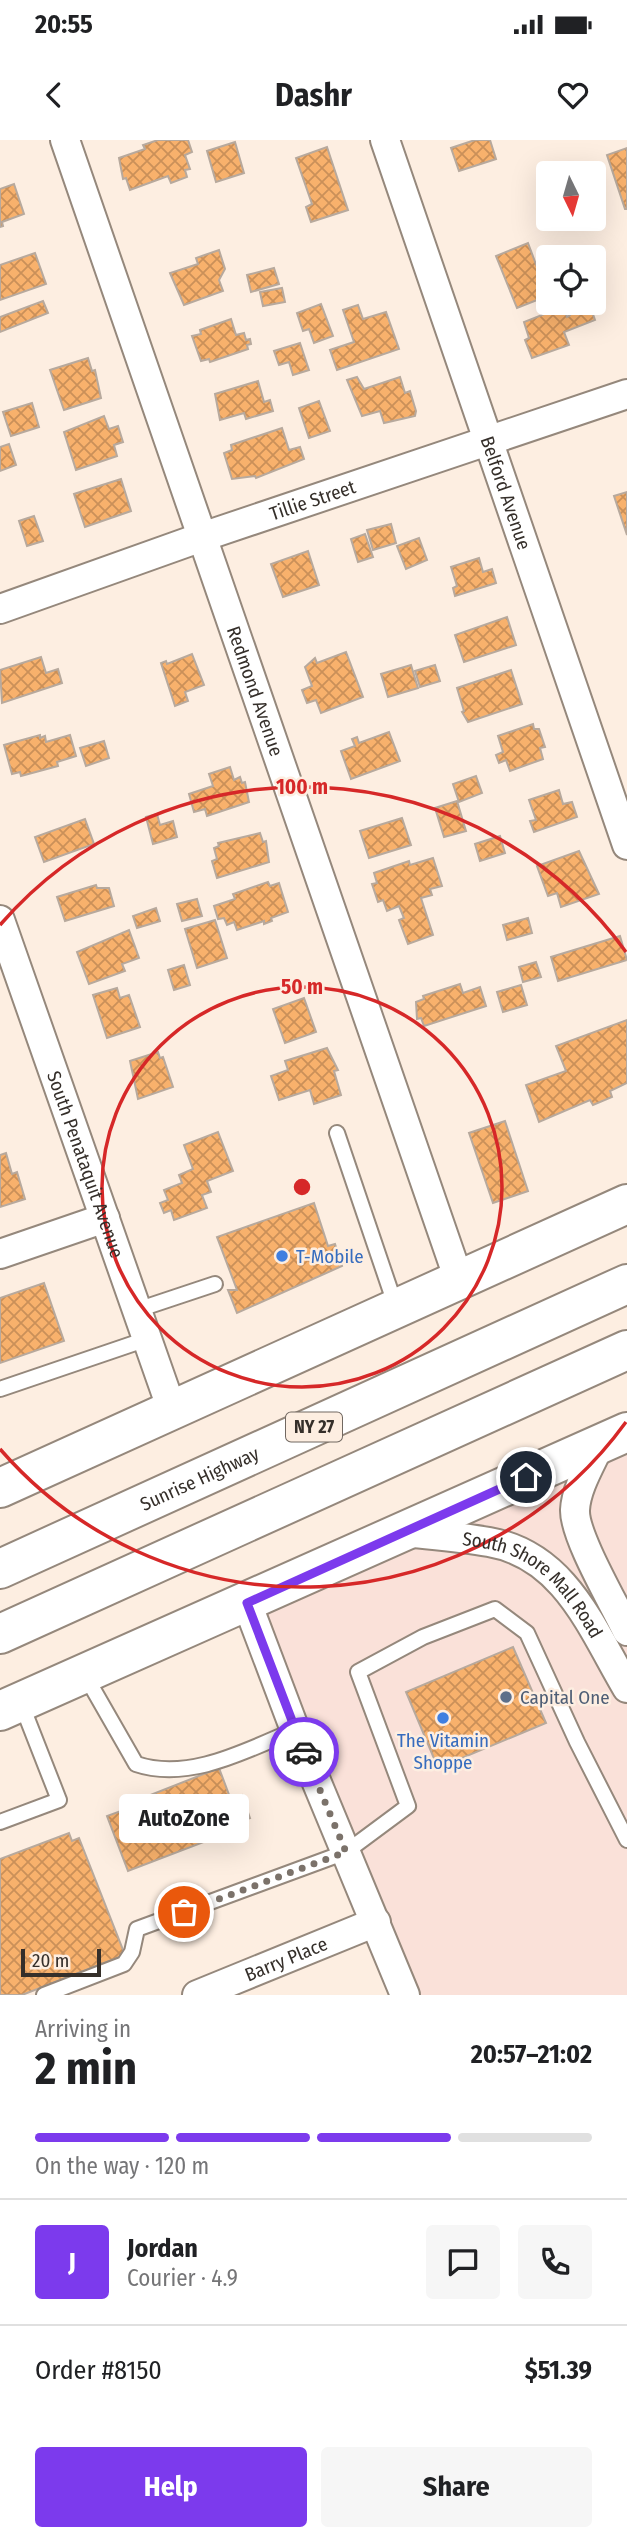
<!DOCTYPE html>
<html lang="en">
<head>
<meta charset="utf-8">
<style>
  body { margin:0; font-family:"Fira Sans Condensed",sans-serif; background:#f6f6f6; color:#202124; height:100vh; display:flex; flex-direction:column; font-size:26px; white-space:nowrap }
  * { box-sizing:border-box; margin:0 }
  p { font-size:23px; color:#757577 }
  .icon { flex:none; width:38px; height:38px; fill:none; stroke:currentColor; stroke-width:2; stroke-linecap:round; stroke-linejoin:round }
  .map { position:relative; height:1855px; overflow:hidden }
  .drawer { display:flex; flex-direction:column; background:#fff; flex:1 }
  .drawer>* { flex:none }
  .needle { width:46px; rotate:175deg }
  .tools { position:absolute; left:536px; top:21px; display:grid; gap:14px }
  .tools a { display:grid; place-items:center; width:70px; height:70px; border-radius:7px; background:#fff; box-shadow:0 7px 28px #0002; font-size:35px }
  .scale { position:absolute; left:21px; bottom:18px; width:80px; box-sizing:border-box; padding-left:7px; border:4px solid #352f2a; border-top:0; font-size:19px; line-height:24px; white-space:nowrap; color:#352f2a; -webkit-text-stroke:5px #fdeee1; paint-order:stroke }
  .pin { position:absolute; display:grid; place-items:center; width:60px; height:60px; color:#fff; margin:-30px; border:4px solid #fff; border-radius:50%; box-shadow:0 2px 7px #0007 }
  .courier { position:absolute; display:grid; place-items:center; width:70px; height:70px; margin:-35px; border:5px solid #7c3aed; border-radius:50%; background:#fff; color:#222; box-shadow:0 2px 9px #0007 }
  .bubble { position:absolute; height:49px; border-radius:7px; background:#fff; box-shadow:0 7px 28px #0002; font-size:23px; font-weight:700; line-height:49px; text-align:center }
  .headline em { font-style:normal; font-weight:700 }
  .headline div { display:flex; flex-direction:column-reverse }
  .headline { display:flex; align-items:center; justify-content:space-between; height:119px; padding:0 35px }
  h1 { font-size:46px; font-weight:700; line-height:52px }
  .bar { display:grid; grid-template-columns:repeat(4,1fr); gap:10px 7px; align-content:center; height:84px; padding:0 35px }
  .bar i { height:9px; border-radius:5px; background:#e0e0e0 }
  .bar .selected { background:#7c3aed }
  .bar p { grid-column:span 4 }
  .line { display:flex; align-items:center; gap:18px; padding:0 35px; border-top:2px solid #e0e0e0 }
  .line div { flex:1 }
  .round { display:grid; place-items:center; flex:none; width:74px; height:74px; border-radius:7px; background:#f6f6f6 }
  .primary-button { display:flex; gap:14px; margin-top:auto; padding:14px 35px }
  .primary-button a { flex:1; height:80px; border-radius:7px; background:#7c3aed; color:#fff; font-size:28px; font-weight:700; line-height:80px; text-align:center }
  .primary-button a+a { background:#f6f6f6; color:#202124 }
  .status { display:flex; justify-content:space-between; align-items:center; height:49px; padding:0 35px; background:#fff; direction:ltr }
  .status svg { height:19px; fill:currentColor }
  header { display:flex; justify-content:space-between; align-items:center; height:91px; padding:0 35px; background:#fff; font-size:32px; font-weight:700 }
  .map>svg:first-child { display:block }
  .commercial { fill:#fae1d9 }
  .building { fill:url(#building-cross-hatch); stroke:#b7a99d; stroke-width:2 }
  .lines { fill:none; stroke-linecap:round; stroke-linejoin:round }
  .service-casing { stroke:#95887c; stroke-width:18 }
  .minor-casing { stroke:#95887c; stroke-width:32 }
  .secondary-casing { stroke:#95887c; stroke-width:42 }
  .motorway-casing { stroke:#95887c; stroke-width:42 }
  .service { stroke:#fff; stroke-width:14 }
  .minor { stroke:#fff; stroke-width:28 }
  .secondary { stroke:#fff; stroke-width:38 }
  .motorway { stroke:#fff; stroke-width:38 }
  .done { stroke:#7b726a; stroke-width:7; stroke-dasharray:0 12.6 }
  .route { stroke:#7c3aed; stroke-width:9 }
  .ring { fill:none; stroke:#d62828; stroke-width:3.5 }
  .shop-dot { fill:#3f7fe0; stroke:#fdeee1; stroke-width:2.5 }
  .service-dot { fill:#5c6f8a; stroke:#fdeee1; stroke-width:2.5 }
  .labels { text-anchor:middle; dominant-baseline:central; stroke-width:5; stroke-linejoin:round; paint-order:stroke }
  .shield { fill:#fdeee1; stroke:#716861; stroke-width:2 }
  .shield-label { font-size:18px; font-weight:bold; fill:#352f2a }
  .street-label { font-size:19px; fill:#352f2a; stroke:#fdeee1 }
  .shop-label { font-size:19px; fill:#366cbe; stroke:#fdeee1; text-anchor:start }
  .service-label { font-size:19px; fill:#4e5e75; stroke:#fdeee1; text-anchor:start }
  .centre { fill:#d62828; stroke:#fdeee1; stroke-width:3.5 }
  .ring-label { font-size:21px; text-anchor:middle; font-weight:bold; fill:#d62828; stroke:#fdeee1; stroke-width:5; stroke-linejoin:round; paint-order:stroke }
</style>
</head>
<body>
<div class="status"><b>20:55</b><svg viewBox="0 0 49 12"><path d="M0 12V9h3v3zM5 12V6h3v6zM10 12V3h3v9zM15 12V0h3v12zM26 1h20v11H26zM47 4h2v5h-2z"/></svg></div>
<header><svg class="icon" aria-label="back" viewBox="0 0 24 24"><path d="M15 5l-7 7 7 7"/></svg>Dashr<svg class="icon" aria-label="heart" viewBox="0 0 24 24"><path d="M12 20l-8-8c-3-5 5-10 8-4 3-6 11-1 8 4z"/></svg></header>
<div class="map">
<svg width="627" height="1855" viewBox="0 0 627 1855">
  <defs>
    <pattern id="building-cross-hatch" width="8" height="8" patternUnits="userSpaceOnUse" patternTransform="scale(1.75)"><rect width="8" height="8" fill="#f8b16c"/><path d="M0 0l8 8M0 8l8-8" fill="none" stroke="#ca9059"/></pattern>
  </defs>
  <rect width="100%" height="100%" fill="#fdeee1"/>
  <path class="commercial" d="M 627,1292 L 627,1855 L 404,1855 L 247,1463 Z"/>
  <g class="building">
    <path d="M 158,0 L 188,0 L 192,12 L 185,15 L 190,29 L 185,30 L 187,37 L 171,43 L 168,36 L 130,50 L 126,38 L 123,39 L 119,18 L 145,9 L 143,5 Z"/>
    <path d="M 475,0 L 490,0 L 496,19 L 459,31 L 451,8 Z"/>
    <path d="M 235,2 L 244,33 L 216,42 L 207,11 Z"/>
    <path d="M 327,7 L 348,70 L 311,82 L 306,67 L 312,64 L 296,18 Z"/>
    <path d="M 627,8 L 627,69 L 625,69 L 607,15 Z"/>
    <path d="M 14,44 L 24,74 L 2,82 L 3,86 L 0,87 L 0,49 Z"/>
    <path d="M 528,103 L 537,127 L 543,125 L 546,135 L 540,137 L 542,144 L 546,143 L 547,156 L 517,168 L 496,116 Z"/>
    <path d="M 219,110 L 225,129 L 219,140 L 223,151 L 184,165 L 170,133 L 198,124 L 196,118 Z"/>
    <path d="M 35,113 L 46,144 L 0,160 L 0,125 Z"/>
    <path d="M 274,128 L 279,144 L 251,152 L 247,135 Z"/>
    <path d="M 282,148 L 285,162 L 263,166 L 260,152 Z"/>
    <path d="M 43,161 L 48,173 L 0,192 L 0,177 Z"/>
    <path d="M 575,163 L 589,163 L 595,180 L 564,192 L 569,205 L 532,218 L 525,200 L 529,198 L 524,182 L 557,169 L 559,173 L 565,171 L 567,177 L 570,175 L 567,166 Z"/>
    <path d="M 321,164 L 333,196 L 314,203 L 309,189 L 303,191 L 297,173 Z"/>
    <path d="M 358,165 L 363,179 L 386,172 L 399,209 L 337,230 L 330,210 L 354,202 L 343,170 Z"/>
    <path d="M 231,179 L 236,195 L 244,193 L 246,200 L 250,199 L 251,204 L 247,205 L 248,209 L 210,222 L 209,219 L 201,221 L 192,196 L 201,194 L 200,190 Z"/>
    <path d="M 300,203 L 309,230 L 293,235 L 289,222 L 279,225 L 274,211 Z"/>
    <path d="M 88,218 L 92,231 L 95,230 L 101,258 L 64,270 L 50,230 Z"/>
    <path d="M 357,237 L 364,249 L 400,237 L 405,253 L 410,251 L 416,271 L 415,276 L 384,283 L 380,271 L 362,276 L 347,240 Z"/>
    <path d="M 258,241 L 264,262 L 270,260 L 273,271 L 246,279 L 244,273 L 220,280 L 215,254 Z"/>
    <path d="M 319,261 L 330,291 L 309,298 L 299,268 Z"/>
    <path d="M 32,263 L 39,287 L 11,296 L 3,272 Z"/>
    <path d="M 104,276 L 109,289 L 118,286 L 123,302 L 114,305 L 117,316 L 76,330 L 64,292 Z"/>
    <path d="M 282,288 L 289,310 L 300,307 L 304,319 L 256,338 L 255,336 L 232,339 L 224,313 L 232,310 L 231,305 Z"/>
    <path d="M 9,304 L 16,325 L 0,331 L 0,307 Z"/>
    <path d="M 121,339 L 131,371 L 85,387 L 74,354 Z"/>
    <path d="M 627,352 L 627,395 L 614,356 Z"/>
    <path d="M 34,376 L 43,401 L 27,406 L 19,381 Z"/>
    <path d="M 391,384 L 396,403 L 373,410 L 367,390 Z"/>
    <path d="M 365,394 L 373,417 L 358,422 L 351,399 Z"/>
    <path d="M 419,398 L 427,420 L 406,429 L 397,406 Z"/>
    <path d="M 308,411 L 319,445 L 283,457 L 271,424 Z"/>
    <path d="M 479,418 L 483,432 L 492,429 L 496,443 L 455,456 L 453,448 L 457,446 L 451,427 Z"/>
    <path d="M 507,477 L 516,505 L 464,522 L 455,495 Z"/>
    <path d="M 346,512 L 363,557 L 321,573 L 316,560 L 307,563 L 302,550 L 312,546 L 305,527 L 315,518 L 317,523 Z"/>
    <path d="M 192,514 L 204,545 L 185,552 L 188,561 L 175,566 L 161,523 L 166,521 L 167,524 Z"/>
    <path d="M 41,517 L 46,533 L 58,529 L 62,543 L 2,563 L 0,530 Z"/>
    <path d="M 411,525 L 418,548 L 388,557 L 381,534 Z"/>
    <path d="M 435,525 L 440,541 L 420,547 L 415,531 Z"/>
    <path d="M 511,530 L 522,564 L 468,582 L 462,572 L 464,571 L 457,548 Z"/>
    <path d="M 533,584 L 534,589 L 539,589 L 545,607 L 540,608 L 543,619 L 510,631 L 506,620 L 499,623 L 496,615 L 503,612 L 498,596 Z"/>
    <path d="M 389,592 L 400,621 L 351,639 L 341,611 L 355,606 L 352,599 L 357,597 L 359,603 Z"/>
    <path d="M 40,595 L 40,598 L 45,596 L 46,602 L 70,595 L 76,616 L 57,622 L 58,626 L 21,636 L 20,632 L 12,634 L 4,605 Z"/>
    <path d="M 104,601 L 109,618 L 86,626 L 80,608 Z"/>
    <path d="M 230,627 L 234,640 L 240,637 L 242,643 L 245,642 L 249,662 L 207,676 L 205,669 L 194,672 L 189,654 L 213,646 L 209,634 Z"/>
    <path d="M 476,636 L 482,653 L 459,662 L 453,644 Z"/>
    <path d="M 559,650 L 563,664 L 572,662 L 577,677 L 534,692 L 530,681 L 536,680 L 529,660 Z"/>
    <path d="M 457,661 L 466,691 L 444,697 L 435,668 Z"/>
    <path d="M 157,674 L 160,685 L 173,681 L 177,697 L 153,704 L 146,677 Z"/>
    <path d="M 402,678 L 411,705 L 369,718 L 360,691 Z"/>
    <path d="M 85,679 L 94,704 L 44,722 L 35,697 Z"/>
    <path d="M 260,693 L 263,702 L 266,701 L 269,722 L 217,738 L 212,721 L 217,719 L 214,708 L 219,706 L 218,703 Z"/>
    <path d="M 500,696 L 505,713 L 480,721 L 475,704 Z"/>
    <path d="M 579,711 L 599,754 L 561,767 L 557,753 L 548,756 L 537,726 Z"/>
    <path d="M 433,718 L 442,746 L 430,749 L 432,755 L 421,758 L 433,795 L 408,804 L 399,780 L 404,778 L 399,766 L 387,771 L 383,760 L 378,762 L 372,744 L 377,743 L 374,733 L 409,721 L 410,725 Z"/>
    <path d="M 268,742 L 270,746 L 279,743 L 288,772 L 271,778 L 272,781 L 264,784 L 264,781 L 237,790 L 234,782 L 227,785 L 224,778 L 218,779 L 214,766 L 235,759 L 233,754 Z"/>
    <path d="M 96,745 L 97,748 L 109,748 L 114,766 L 65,781 L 57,757 Z"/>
    <path d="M 197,759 L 202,776 L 182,781 L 177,764 Z"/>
    <path d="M 156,768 L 160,781 L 137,788 L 133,776 Z"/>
    <path d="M 528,778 L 532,793 L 507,800 L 503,785 Z"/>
    <path d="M 215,780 L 227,818 L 197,828 L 185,789 Z"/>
    <path d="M 129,790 L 139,818 L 122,824 L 125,831 L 89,844 L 77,812 Z"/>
    <path d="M 620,796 L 627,820 L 558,841 L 551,817 Z"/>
    <path d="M 536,822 L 541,837 L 523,842 L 519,827 Z"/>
    <path d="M 184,825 L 190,845 L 174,850 L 168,830 Z"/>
    <path d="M 460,844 L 463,853 L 480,847 L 486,866 L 424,886 L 421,878 L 417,879 L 416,862 L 424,859 L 423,856 Z"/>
    <path d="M 521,845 L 527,865 L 503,872 L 497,852 Z"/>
    <path d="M 117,848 L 120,858 L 129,855 L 140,887 L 107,898 L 93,855 Z"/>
    <path d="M 304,858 L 316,892 L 285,903 L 273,869 Z"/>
    <path d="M 627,880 L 627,943 L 610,951 L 612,957 L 593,965 L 590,960 L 539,982 L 526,945 L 566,931 L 556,906 Z"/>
    <path d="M 327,908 L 338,930 L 334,931 L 341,955 L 314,964 L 310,950 L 279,960 L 271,936 L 288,930 L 285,921 Z"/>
    <path d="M 158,912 L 160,918 L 163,917 L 173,947 L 138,959 L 130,921 Z"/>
    <path d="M 505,981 L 528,1051 L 493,1063 L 469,993 Z"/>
    <path d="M 218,992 L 233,1031 L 207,1041 L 211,1052 L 202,1055 L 207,1068 L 174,1080 L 171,1070 L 164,1073 L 160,1063 L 168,1060 L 164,1050 L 182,1043 L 179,1035 L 193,1029 L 184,1005 Z"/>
    <path d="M 6,1013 L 12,1034 L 17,1032 L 25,1059 L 0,1067 L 0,1015 Z"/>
    <path d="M 314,1063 L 328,1106 L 335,1104 L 342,1126 L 237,1173 L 228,1150 L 237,1150 L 217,1097 Z"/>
    <path d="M 44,1143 L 64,1201 L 0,1223 L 0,1158 Z"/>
    <path d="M 513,1507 L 546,1583 L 438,1628 L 406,1552 Z"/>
    <path d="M 219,1628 L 231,1660 L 242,1655 L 250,1678 L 241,1681 L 243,1687 L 128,1731 L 107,1676 L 132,1667 L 130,1663 Z"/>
    <path d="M 69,1693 L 72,1701 L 79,1698 L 125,1815 L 22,1855 L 0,1855 L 0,1719 Z"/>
  </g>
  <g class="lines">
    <defs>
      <g id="service">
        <path d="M 337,993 L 396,1167"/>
        <path d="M 137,1170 L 215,1144"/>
        <path d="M 0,1249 L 147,1199"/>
        <path d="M 85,1535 L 136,1624 C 189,1642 247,1610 295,1590"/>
        <path d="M 0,1682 L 59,1660 L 21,1563"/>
        <path d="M 44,1855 L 124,1824 L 132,1812 L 137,1789 L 346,1712 L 408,1666 L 358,1532 L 423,1497 L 495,1469 L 527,1493 L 577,1602 L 627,1700"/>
      </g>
      <g id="minor">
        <path id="s1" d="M 65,0 L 459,1140"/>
        <path id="s2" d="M 385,0 L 627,705"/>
        <path id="s3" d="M 0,469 L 202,397 L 627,254"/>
        <path id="s4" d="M 0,780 L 172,1270"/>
        <path d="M 0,1114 L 105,1078"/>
        <path d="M 600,1304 C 591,1324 576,1348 575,1370 C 574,1396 615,1465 627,1491"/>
        <path id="s5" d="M 404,1392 C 432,1395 461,1397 489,1402 C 565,1415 592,1489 627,1548"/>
        <path d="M 247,1463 L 295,1590 L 405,1855"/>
        <path id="s6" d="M 197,1855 L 376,1782"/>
      </g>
      <g id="secondary">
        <path d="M 0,1348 L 627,1064"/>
        <path d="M 0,1571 L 627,1292"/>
      </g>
      <g id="motorway">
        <path id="s7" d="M 0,1429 L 627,1144"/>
        <path d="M 0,1494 L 627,1210"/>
      </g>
    </defs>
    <use href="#service" class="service-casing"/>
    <use href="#minor" class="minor-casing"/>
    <use href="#secondary" class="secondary-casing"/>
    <use href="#motorway" class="motorway-casing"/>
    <use href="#service" class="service"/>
    <use href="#minor" class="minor"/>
    <use href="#secondary" class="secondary"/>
    <use href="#motorway" class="motorway"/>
  </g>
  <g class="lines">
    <path class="done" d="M 184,1772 L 346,1712 L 304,1612"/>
    <path class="route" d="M 304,1612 L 247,1463 L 526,1337"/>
  </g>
  <g class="ring">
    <circle cx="302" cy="1047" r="200"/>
    <path d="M626 1282A400 400 0 0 1 0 1309M0 785A400 400 0 0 1 626 812"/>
  </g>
  <g class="shop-dot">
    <circle cx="282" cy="1116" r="7"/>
    <circle cx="443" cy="1578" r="7"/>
  </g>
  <circle class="service-dot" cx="506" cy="1557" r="7"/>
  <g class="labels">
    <rect class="shield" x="286" y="1272.5" width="56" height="29" rx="5"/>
    <g class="shield-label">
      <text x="314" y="1287">NY 27</text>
    </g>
    <g class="street-label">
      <text stroke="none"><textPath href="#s2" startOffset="373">Belford Avenue</textPath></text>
      <text stroke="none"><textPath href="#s3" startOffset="331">Tillie Street</textPath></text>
      <text stroke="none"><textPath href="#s1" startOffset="583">Redmond Avenue</textPath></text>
      <text stroke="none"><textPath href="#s4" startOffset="259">South Penataquit Avenue</textPath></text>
      <text stroke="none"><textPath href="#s7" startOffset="219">Sunrise Highway</textPath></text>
      <text stroke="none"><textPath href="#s5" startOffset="147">South Shore Mall Road</textPath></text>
      <text stroke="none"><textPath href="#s6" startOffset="96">Barry Place</textPath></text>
    </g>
    <g class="shop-label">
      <text x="296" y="1116">T-Mobile</text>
      <text x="443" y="1600" text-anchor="middle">The Vitamin<tspan x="443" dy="22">Shoppe</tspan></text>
    </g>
    <g class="service-label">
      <text x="520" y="1557">Capital One</text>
    </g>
  </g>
  <circle cx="302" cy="1047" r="10" class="centre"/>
  <g class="ring-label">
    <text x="302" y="654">100 m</text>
    <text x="302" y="854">50 m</text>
  </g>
</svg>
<div class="tools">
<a><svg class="needle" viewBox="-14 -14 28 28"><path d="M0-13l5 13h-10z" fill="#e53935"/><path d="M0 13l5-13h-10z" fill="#757577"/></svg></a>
<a><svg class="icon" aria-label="locate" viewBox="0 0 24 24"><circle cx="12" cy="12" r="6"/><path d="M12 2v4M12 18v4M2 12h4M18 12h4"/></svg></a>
</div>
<div class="scale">20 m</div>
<div class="pin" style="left:184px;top:1772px;background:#ea580c"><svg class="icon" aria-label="bag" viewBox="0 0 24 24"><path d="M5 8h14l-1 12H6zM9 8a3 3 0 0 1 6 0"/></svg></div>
<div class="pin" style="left:526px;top:1337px;background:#1f2937"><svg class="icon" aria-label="home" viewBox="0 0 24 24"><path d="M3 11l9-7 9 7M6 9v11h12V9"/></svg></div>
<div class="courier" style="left:304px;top:1612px"><svg class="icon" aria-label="car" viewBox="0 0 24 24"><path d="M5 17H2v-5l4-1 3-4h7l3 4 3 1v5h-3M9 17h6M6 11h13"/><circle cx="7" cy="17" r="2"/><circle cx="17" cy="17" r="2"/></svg></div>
<div class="bubble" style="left:119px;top:1654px;width:130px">AutoZone</div>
</div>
<section class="drawer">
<div class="headline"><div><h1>2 min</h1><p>Arriving in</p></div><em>20:57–21:02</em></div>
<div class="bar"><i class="selected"></i><i class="selected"></i><i class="selected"></i><i></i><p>On the way · 120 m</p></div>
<div class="line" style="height:126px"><b class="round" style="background:#7c3aed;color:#fff">J</b><div><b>Jordan</b><p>Courier · 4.9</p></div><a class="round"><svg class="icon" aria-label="chat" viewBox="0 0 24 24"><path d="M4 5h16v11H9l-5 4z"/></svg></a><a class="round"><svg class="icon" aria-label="phone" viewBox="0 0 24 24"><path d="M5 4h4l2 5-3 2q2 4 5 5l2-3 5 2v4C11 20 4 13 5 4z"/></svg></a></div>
<div class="line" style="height:91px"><div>Order #8150</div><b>$51.39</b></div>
<div class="primary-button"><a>Help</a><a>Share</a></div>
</section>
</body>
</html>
